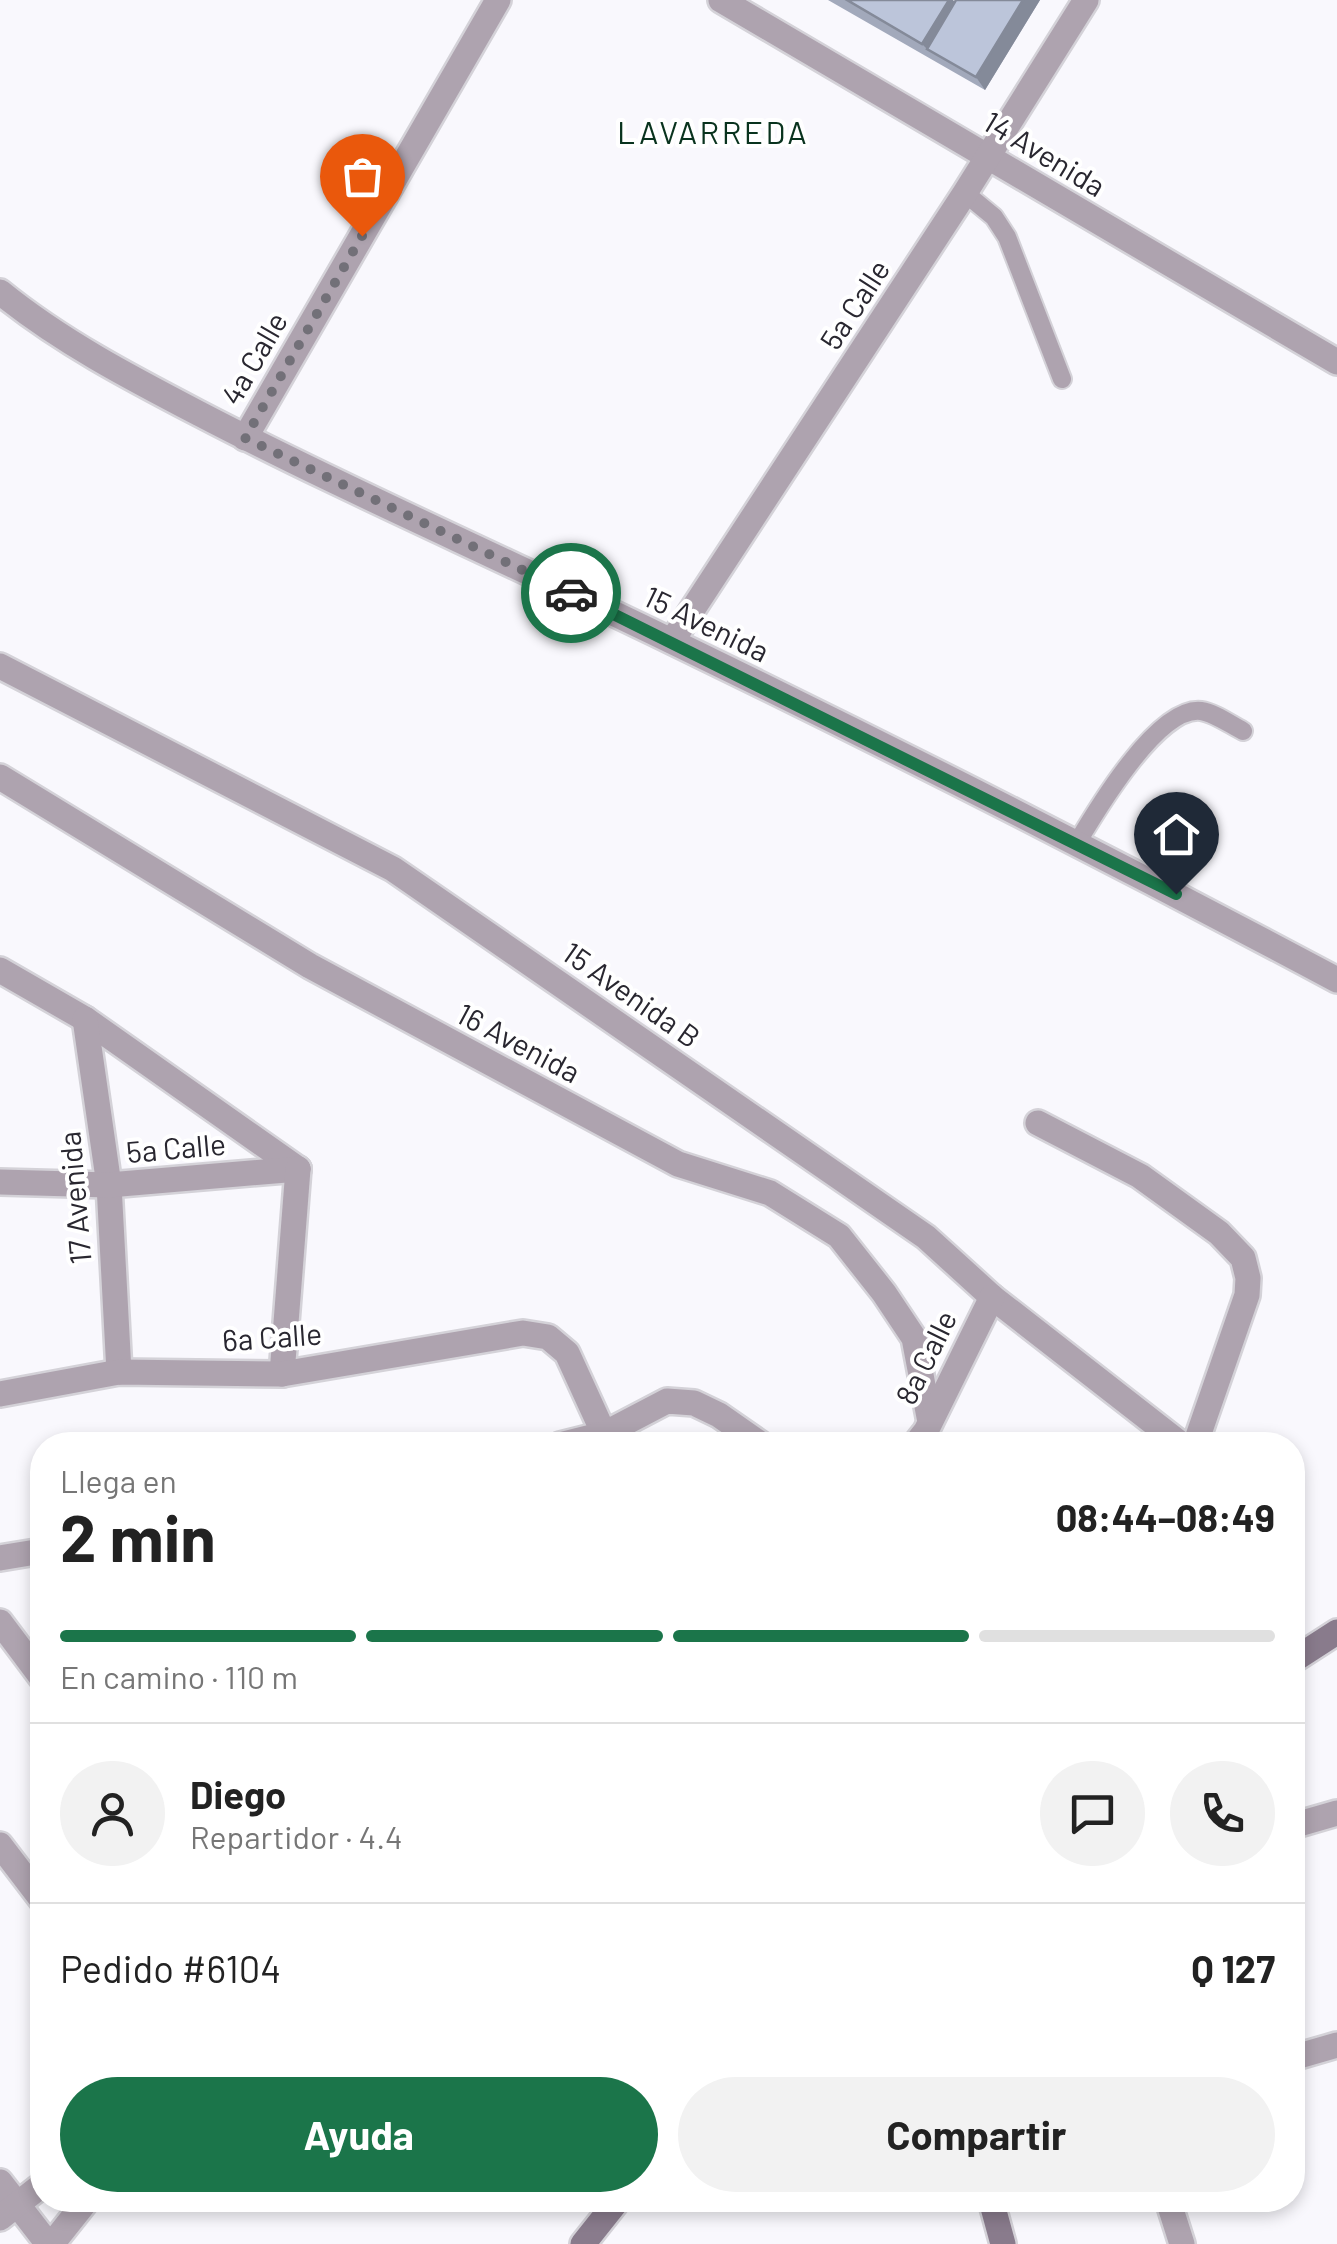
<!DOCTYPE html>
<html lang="es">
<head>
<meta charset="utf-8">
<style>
  body { margin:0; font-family:Barlow,sans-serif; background:#f2f2f2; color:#222; height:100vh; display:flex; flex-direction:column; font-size:38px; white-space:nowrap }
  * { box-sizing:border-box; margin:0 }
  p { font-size:32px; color:#767676 }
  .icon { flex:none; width:55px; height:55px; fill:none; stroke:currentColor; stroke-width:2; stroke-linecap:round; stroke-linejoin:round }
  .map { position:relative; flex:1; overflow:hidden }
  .details { position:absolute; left:30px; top:1432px; width:1275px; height:780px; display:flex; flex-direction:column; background:#fff; border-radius:40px; box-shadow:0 5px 15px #0003 }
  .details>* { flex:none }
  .pin { position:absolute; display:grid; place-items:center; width:85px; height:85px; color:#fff; margin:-102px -42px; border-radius:50% 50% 50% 0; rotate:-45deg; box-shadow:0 0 10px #0007 }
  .pin .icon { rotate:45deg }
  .courier { position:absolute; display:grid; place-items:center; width:100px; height:100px; margin:-50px; border:8px solid #1b754a; border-radius:50%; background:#fff; color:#222; box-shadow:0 2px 12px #0007 }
  .overview em { font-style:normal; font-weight:700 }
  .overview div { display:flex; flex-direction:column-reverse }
  .overview { display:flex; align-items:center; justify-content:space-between; height:170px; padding:0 30px }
  h1 { font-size:65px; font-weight:700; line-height:75px }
  .bar { display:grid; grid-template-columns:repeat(4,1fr); gap:15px 10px; align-content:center; height:120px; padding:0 30px }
  .bar i { height:12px; border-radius:8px; background:#e0e0e0 }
  .bar .on { background:#1b754a }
  .bar p { grid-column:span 4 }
  .line { display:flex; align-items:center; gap:25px; padding:0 30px; border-top:2px solid #e0e0e0 }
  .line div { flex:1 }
  .round { display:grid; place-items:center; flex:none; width:105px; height:105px; border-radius:52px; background:#f2f2f2 }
  .cta { display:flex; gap:20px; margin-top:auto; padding:20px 30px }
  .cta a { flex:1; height:115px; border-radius:60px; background:#1b754a; color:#fff; font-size:40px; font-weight:700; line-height:115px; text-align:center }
  .cta a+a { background:#f2f2f2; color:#222 }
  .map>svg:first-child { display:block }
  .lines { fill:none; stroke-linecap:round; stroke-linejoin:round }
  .service-casing { stroke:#d4d2d8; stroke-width:22 }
  .minor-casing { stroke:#d4d2d8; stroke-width:30 }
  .tertiary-casing { stroke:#d4d2d8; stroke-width:30 }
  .secondary-casing { stroke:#d4d2d8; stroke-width:30 }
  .service { stroke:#aea3af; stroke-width:18 }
  .minor { stroke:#aea3af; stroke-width:25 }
  .tertiary { stroke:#aea3af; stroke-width:25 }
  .secondary { stroke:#897b8c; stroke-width:25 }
  .wall { fill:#a2a9bb }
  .shaded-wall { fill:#848a99 }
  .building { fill:#bcc5da; stroke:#848a99; stroke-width:2.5 }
  .done { stroke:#727078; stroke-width:10; stroke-dasharray:0 18 }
  .route { stroke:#1b754a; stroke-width:12 }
  .labels { text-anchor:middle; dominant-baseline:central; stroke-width:8; stroke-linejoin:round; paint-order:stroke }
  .street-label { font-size:30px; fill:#292730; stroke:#fff }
  .neighbourhood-label { font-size:32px; letter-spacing:2.5px; fill:#09331e; stroke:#fff }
</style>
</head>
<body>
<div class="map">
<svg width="1337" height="2244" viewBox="0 0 1337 2244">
  <rect width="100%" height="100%" fill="#f9f8fd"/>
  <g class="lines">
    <defs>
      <g id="service">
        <path d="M 965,193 L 994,217 L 1007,237 L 1062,379"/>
        <path d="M 1077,843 C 1096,811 1158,706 1201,711 C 1215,713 1231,725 1243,731"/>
      </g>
      <g id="minor">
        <path d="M 721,0 L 1337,362"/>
        <path d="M 245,438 L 498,0"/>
        <path d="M 672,641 L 965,193 L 1086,0"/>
        <path d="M 0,666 L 393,869 L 926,1237 L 992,1297 L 1182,1445"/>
        <path d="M 0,777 L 310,966 L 678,1164 L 770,1193 L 839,1236 L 884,1293 L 914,1338 L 929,1417"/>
        <path d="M 0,970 L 85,1019 L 298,1169"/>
        <path d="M 85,1019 L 109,1185 L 119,1372"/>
        <path d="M 1038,1123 L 1140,1176 L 1219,1233 L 1243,1258 L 1248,1278 L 1247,1295 L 1195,1445"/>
        <path d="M 0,1182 L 109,1185 L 298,1169"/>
        <path d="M 282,1374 L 298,1169"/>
        <path d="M 0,1394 L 119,1372 L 282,1374 L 523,1333 L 548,1337 L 567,1353 L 604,1434"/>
        <path d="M 560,1445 L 604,1434 L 667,1401 L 694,1403 L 719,1415 L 762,1445"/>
        <path d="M 915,1445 L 926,1431 L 992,1297"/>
        <path d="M 0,1558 L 42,1551"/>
        <path d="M 0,1622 L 42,1678"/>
        <path d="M 1292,1826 L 1337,1813"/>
        <path d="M 0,1845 L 42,1900"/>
        <path d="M 1292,2058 L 1337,2045"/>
        <path d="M 0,2182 L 48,2244"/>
        <path d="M 1168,2200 L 1182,2244"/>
        <path d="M 0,2218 L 42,2185"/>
        <path d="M 52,2244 L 87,2200"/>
      </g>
      <path id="tertiary" d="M 0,292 C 60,341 131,378 200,414 C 311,472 426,524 540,578 C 809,706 1075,840 1337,980"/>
      <g id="secondary">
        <path d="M 1292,1661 L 1337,1632"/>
        <path d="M 991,2200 L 1003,2244"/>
        <path d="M 583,2244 L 618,2200"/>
      </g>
    </defs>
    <use href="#service" class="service-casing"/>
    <use href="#minor" class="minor-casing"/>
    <use href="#tertiary" class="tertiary-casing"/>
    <use href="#secondary" class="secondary-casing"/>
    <use href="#service" class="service"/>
    <use href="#minor" class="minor"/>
    <use href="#tertiary" class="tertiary"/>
    <use href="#secondary" class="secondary"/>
  </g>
  <path class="wall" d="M 828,0 L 953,0 L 954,2 L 956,0 L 1040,0 L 985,90 Z"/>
  <g class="shaded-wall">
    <path d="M 949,0 L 953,0 L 964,15 L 927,49 L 922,44 Z"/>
    <path d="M 1023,0 L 1040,0 L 985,90 L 976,77 Z"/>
  </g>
  <g class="building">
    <path d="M 847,0 L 949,0 L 922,44 Z"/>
    <path d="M 956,0 L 1023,0 L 976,77 L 927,49 Z"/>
  </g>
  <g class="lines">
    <path class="done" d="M 362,236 L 245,438 L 571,593"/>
    <path class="route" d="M 571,593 L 1176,894"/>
  </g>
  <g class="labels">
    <g class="street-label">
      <text transform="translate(1045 153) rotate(31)">14 Avenida</text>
      <text transform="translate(854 304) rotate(-57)">5a Calle</text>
      <text transform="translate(253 358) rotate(-60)">4a Calle</text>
      <text transform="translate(707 623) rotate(26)">15 Avenida</text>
      <text transform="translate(632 994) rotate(35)">15 Avenida B</text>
      <text transform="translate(519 1042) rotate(28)">16 Avenida</text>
      <text transform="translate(176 1147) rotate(-5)">5a Calle</text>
      <text transform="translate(74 1198) rotate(-95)">17 Avenida</text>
      <text transform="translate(272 1336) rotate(-4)">6a Calle</text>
      <text transform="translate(925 1357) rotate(-64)">8a Calle</text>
    </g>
    <g class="neighbourhood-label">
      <text x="713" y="131">LAVARREDA</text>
    </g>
  </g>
</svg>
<div class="pin" style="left:362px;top:236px;background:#ea580c"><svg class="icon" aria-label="bag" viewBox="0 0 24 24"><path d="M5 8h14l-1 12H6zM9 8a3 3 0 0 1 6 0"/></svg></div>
<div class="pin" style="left:1176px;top:894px;background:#1f2937"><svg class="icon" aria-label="home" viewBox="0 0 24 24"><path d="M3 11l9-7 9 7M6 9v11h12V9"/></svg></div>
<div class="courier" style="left:571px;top:593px"><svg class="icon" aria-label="car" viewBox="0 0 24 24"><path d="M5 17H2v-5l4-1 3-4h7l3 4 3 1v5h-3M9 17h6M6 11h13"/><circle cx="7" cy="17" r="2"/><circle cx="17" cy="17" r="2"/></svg></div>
<section class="details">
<div class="overview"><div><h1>2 min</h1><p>Llega en</p></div><em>08:44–08:49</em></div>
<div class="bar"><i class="on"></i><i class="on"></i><i class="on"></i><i></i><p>En camino · 110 m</p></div>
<div class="line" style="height:180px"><a class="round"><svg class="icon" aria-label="person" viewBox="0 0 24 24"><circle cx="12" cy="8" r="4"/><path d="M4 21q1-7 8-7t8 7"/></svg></a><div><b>Diego</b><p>Repartidor · 4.4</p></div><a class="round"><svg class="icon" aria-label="chat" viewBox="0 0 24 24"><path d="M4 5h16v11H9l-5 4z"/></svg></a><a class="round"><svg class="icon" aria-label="phone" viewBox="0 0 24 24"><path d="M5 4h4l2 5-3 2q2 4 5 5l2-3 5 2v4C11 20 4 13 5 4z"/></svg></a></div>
<div class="line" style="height:130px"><div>Pedido #6104</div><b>Q 127</b></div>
<div class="cta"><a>Ayuda</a><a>Compartir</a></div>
</section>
</div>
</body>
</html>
